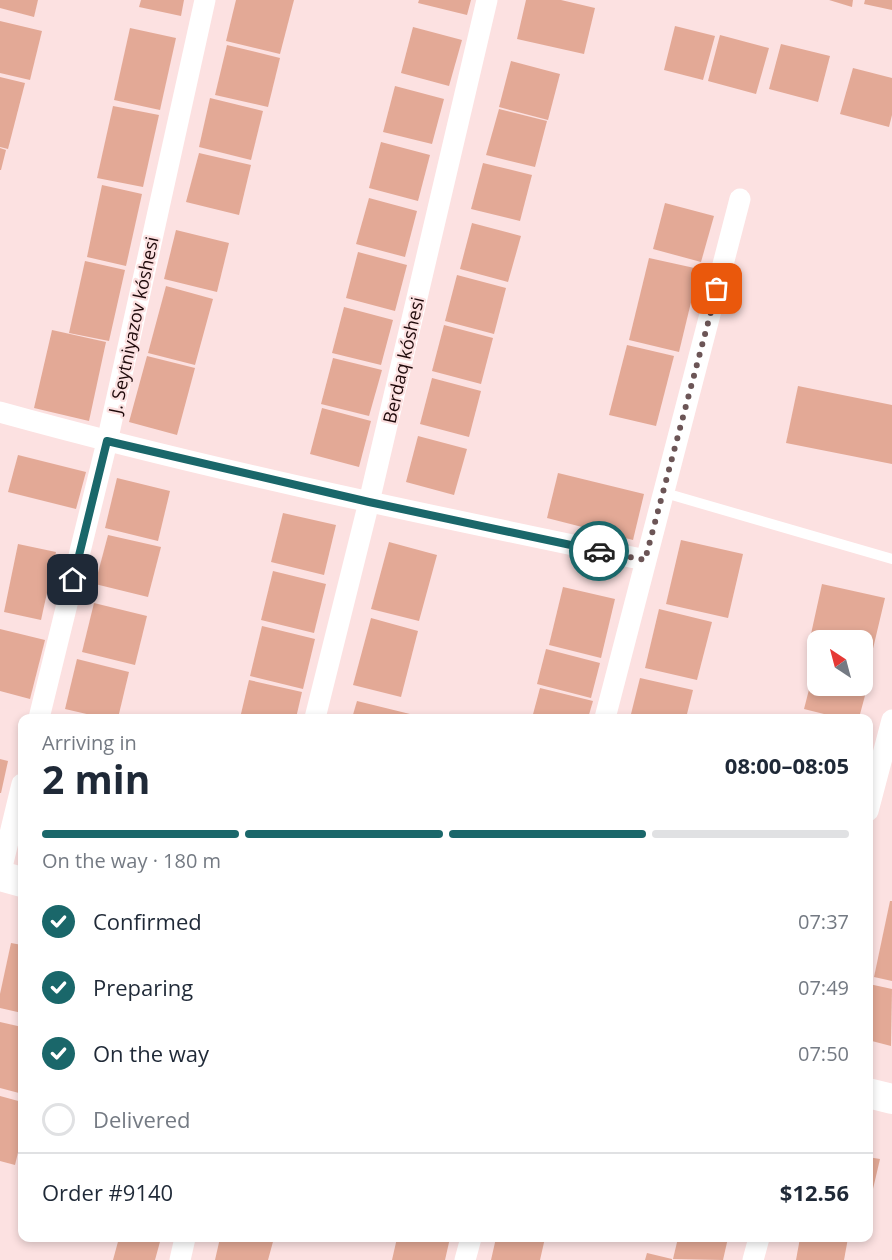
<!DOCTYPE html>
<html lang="en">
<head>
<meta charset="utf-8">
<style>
  body { margin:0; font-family:"Open Sans",sans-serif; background:#f6f6f7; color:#1f2937; height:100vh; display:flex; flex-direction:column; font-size:22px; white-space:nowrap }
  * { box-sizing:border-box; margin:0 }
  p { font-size:20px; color:#747a83 }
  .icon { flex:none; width:33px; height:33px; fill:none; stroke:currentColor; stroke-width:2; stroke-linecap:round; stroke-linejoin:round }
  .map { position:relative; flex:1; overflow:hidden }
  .drawer { position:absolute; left:18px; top:714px; width:855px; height:528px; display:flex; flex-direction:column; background:#fff; border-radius:12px; box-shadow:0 3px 9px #0003 }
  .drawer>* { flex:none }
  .needle { width:39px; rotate:324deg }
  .fabs { position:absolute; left:807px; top:630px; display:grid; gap:12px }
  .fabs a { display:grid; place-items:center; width:66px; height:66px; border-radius:12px; background:#fff; box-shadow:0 3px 9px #0003; font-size:30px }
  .pin { position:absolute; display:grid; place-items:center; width:51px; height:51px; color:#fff; margin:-26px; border-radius:12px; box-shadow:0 3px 9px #0006 }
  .courier { position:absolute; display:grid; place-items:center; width:60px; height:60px; margin:-30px; border:4px solid #1a676a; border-radius:50%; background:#fff; color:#222; box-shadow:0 2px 8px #0007 }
  .overview em { font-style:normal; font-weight:700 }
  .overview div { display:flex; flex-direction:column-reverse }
  .overview { display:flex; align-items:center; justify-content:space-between; height:102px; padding:0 24px }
  h1 { font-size:39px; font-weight:700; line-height:45px }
  .bar { display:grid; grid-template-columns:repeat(4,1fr); gap:9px 6px; align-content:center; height:72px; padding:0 24px }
  .bar i { height:8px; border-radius:4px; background:#e0e1e3 }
  .bar .current { background:#1a676a }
  .bar p { grid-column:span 4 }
  .line { display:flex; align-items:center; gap:15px; padding:0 24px; border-top:2px solid #e0e1e3 }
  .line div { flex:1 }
  ol { padding:0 24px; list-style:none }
  li { display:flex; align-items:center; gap:18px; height:66px }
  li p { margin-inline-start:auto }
  li .icon { padding:6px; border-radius:50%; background:#1a676a; color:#fff; stroke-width:4 }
  li:last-child { color:#747a83 }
  li i { width:33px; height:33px; border:3px solid #e0e1e3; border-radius:50% }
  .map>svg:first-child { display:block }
  .building { fill:#e3a996 }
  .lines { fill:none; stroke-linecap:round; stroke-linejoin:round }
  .service { stroke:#fff; stroke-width:10 }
  .minor { stroke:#fff; stroke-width:21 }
  .secondary { stroke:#fff; stroke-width:30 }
  .done { stroke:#6c5556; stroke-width:6; stroke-dasharray:0 10.8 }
  .route { stroke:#1a676a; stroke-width:8 }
  .labels { text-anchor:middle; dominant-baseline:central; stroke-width:4.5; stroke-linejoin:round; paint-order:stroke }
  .street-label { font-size:18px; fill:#1f0a0b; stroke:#fce1e1 }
</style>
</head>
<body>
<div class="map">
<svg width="892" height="1260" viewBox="0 0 892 1260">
  <rect width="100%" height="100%" fill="#fce1e1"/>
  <g class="building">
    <path d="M 0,0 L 38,0 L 34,17 L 0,8 Z"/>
    <path d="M 141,0 L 184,0 L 181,16 L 139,7 Z"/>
    <path d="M 236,0 L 294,0 L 280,54 L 226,41 Z"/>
    <path d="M 419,0 L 471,0 L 467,15 L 418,3 Z"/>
    <path d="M 526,0 L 561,0 L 595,8 L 584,54 L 517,39 Z"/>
    <path d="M 829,0 L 853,0 L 852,7 Z"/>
    <path d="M 865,0 L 892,0 L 892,10 L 864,4 Z"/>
    <path d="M 0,21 L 42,31 L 30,80 L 0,73 Z"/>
    <path d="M 675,26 L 715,36 L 703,80 L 664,70 Z"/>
    <path d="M 413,27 L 462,40 L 449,86 L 401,73 Z"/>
    <path d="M 130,28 L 176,38 L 160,110 L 114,100 Z"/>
    <path d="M 720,35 L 769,48 L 756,94 L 708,81 Z"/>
    <path d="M 781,44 L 830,56 L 818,102 L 769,89 Z"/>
    <path d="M 227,45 L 280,58 L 268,107 L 215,95 Z"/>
    <path d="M 511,61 L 560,74 L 548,120 L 499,107 Z"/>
    <path d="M 853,68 L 892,78 L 892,115 L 889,127 L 840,114 Z"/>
    <path d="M 0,77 L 25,83 L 8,149 L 0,147 Z"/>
    <path d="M 395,86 L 444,99 L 432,144 L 383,132 Z"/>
    <path d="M 210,98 L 263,111 L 251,160 L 199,147 Z"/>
    <path d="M 113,106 L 159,115 L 143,187 L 97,178 Z"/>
    <path d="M 499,109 L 547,121 L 535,167 L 486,155 Z"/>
    <path d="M 381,142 L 430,155 L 418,201 L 369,188 Z"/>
    <path d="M 0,148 L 6,150 L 1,170 L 0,170 Z"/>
    <path d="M 199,153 L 251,165 L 239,215 L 186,202 Z"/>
    <path d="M 483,163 L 532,175 L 520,221 L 471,209 Z"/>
    <path d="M 102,185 L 142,194 L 126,266 L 87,257 Z"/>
    <path d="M 369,198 L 417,211 L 405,257 L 356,244 Z"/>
    <path d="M 665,203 L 714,216 L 701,262 L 653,249 Z"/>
    <path d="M 472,223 L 521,236 L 508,282 L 460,269 Z"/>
    <path d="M 176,230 L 229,243 L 217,292 L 164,279 Z"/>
    <path d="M 358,252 L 407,265 L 395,311 L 346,298 Z"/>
    <path d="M 649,258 L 699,269 L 679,352 L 629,340 Z"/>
    <path d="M 85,261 L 125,270 L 109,341 L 69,333 Z"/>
    <path d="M 457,275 L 506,288 L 494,334 L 445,321 Z"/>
    <path d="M 166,286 L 213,299 L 195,365 L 148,353 Z"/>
    <path d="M 344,307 L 393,320 L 381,365 L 332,353 Z"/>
    <path d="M 444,325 L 493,338 L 481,384 L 432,371 Z"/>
    <path d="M 52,330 L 106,342 L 89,421 L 34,408 Z"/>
    <path d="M 627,345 L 674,356 L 656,426 L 609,415 Z"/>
    <path d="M 147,356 L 195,368 L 177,435 L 129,422 Z"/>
    <path d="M 333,358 L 382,370 L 369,416 L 321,404 Z"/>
    <path d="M 432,378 L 481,391 L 469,437 L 420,424 Z"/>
    <path d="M 798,386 L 892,405 L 892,464 L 786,443 Z"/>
    <path d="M 322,408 L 371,421 L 359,467 L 310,454 Z"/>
    <path d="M 418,436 L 467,449 L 454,495 L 406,482 Z"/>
    <path d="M 18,455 L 86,472 L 76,509 L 8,492 Z"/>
    <path d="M 558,473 L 644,494 L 633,540 L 547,518 Z"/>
    <path d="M 117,478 L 170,491 L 158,541 L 105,528 Z"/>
    <path d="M 283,513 L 336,525 L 324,575 L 271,562 Z"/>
    <path d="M 108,535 L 161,547 L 148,597 L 95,584 Z"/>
    <path d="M 681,540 L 743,554 L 728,618 L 666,604 Z"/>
    <path d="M 389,542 L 437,555 L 419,621 L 371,609 Z"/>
    <path d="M 18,544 L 56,552 L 41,620 L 4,612 Z"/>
    <path d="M 273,571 L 326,584 L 314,633 L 261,620 Z"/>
    <path d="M 822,584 L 885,598 L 871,657 L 862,655 L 862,640 L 818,640 L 818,645 L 809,643 Z"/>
    <path d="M 563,587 L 615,599 L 601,658 L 549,645 Z"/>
    <path d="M 94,603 L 147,616 L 135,665 L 82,652 Z"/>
    <path d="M 659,609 L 712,622 L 697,680 L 645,668 Z"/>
    <path d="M 371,618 L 418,631 L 401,697 L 353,685 Z"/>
    <path d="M 262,626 L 315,639 L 303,689 L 250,676 Z"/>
    <path d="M 0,629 L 45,640 L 30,699 L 0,691 Z"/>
    <path d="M 546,649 L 600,663 L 591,698 L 537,684 Z"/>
    <path d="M 77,659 L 129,672 L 118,718 L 104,718 L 65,709 Z"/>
    <path d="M 813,674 L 818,675 L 818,686 L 858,686 L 867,688 L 859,718 L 840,718 L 804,709 Z"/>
    <path d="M 640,678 L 693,690 L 686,718 L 630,718 Z"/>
    <path d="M 249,680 L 302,692 L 296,718 L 240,718 Z"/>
    <path d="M 540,688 L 593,701 L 588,718 L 532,718 Z"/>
    <path d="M 357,701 L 410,714 L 408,718 L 352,718 Z"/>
    <path d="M 0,759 L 8,761 L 1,793 L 0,793 Z"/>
    <path d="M 890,901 L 892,901 L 892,981 L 874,977 Z"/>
    <path d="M 11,943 L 22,945 L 22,1013 L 0,1008 L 0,994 Z"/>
    <path d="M 869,984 L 892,989 L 891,1046 L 868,1040 Z"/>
    <path d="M 0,1022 L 22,1027 L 22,1077 L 19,1093 L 0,1088 Z"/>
    <path d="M 0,1096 L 22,1102 L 22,1136 L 15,1165 L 0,1161 Z"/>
    <path d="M 868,1157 L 880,1159 L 869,1206 L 868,1206 Z"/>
    <path d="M 119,1238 L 161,1238 L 155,1260 L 113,1260 Z"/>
    <path d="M 220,1238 L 274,1238 L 268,1260 L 215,1260 Z"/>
    <path d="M 397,1238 L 450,1238 L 445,1260 L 392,1260 Z"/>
    <path d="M 496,1238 L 545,1238 L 540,1260 L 491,1260 Z"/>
    <path d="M 678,1238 L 728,1238 L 723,1260 L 673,1259 Z"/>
    <path d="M 800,1238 L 848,1238 L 844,1260 L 796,1260 Z"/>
    <path d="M 647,1253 L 672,1259 L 672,1260 L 645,1260 Z"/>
  </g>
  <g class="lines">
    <path class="service" d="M 665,493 L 892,559"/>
    <g class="minor">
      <path d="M 0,412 C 213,471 429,515 645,560"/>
      <path d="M 39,718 L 107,442 L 205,0"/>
      <path d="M 315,718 L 369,502 L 487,0"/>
      <path d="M 605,718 L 740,199"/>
      <path d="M 868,811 L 892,720"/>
      <path d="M 0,875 L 22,784"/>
      <path d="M 180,1260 L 185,1238"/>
      <path d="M 465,1260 L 471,1238"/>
      <path d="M 753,1260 L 759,1238"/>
    </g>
    <g class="secondary">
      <path d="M 0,876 L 22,882"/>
      <path d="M 868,1093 L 892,1099"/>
    </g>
  </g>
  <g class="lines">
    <path class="done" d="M 599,551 L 645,560 L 717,289"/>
    <path class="route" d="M 73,580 L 107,441 L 369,502 L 599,551"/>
  </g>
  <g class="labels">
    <g class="street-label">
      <text transform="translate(133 325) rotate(-78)">J. Seytniyazov kóshesi</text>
      <text transform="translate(403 360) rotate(-77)">Berdaq kóshesi</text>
    </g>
  </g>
</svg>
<div class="fabs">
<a><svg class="needle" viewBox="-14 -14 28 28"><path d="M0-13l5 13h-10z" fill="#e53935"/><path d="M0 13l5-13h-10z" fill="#747a83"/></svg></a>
</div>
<div class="pin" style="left:717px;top:289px;background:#ea580c"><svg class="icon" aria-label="bag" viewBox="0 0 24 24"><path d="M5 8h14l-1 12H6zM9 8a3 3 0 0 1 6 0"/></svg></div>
<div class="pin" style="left:73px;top:580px;background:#1f2937"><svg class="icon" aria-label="home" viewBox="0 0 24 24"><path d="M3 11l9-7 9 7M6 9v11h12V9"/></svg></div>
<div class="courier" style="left:599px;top:551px"><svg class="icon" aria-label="car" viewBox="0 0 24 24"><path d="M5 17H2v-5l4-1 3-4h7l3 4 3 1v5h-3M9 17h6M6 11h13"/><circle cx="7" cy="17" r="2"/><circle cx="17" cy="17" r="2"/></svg></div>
<section class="drawer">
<div class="overview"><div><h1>2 min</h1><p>Arriving in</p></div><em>08:00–08:05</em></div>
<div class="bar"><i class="current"></i><i class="current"></i><i class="current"></i><i></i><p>On the way · 180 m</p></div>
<ol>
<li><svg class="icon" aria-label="check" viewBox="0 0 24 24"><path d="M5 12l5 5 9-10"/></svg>Confirmed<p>07:37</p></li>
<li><svg class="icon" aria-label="check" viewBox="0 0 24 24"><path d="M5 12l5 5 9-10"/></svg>Preparing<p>07:49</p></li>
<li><svg class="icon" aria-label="check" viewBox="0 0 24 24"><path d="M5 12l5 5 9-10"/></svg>On the way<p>07:50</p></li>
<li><i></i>Delivered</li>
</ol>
<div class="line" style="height:78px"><div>Order #9140</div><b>$12.56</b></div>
</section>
</div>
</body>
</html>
